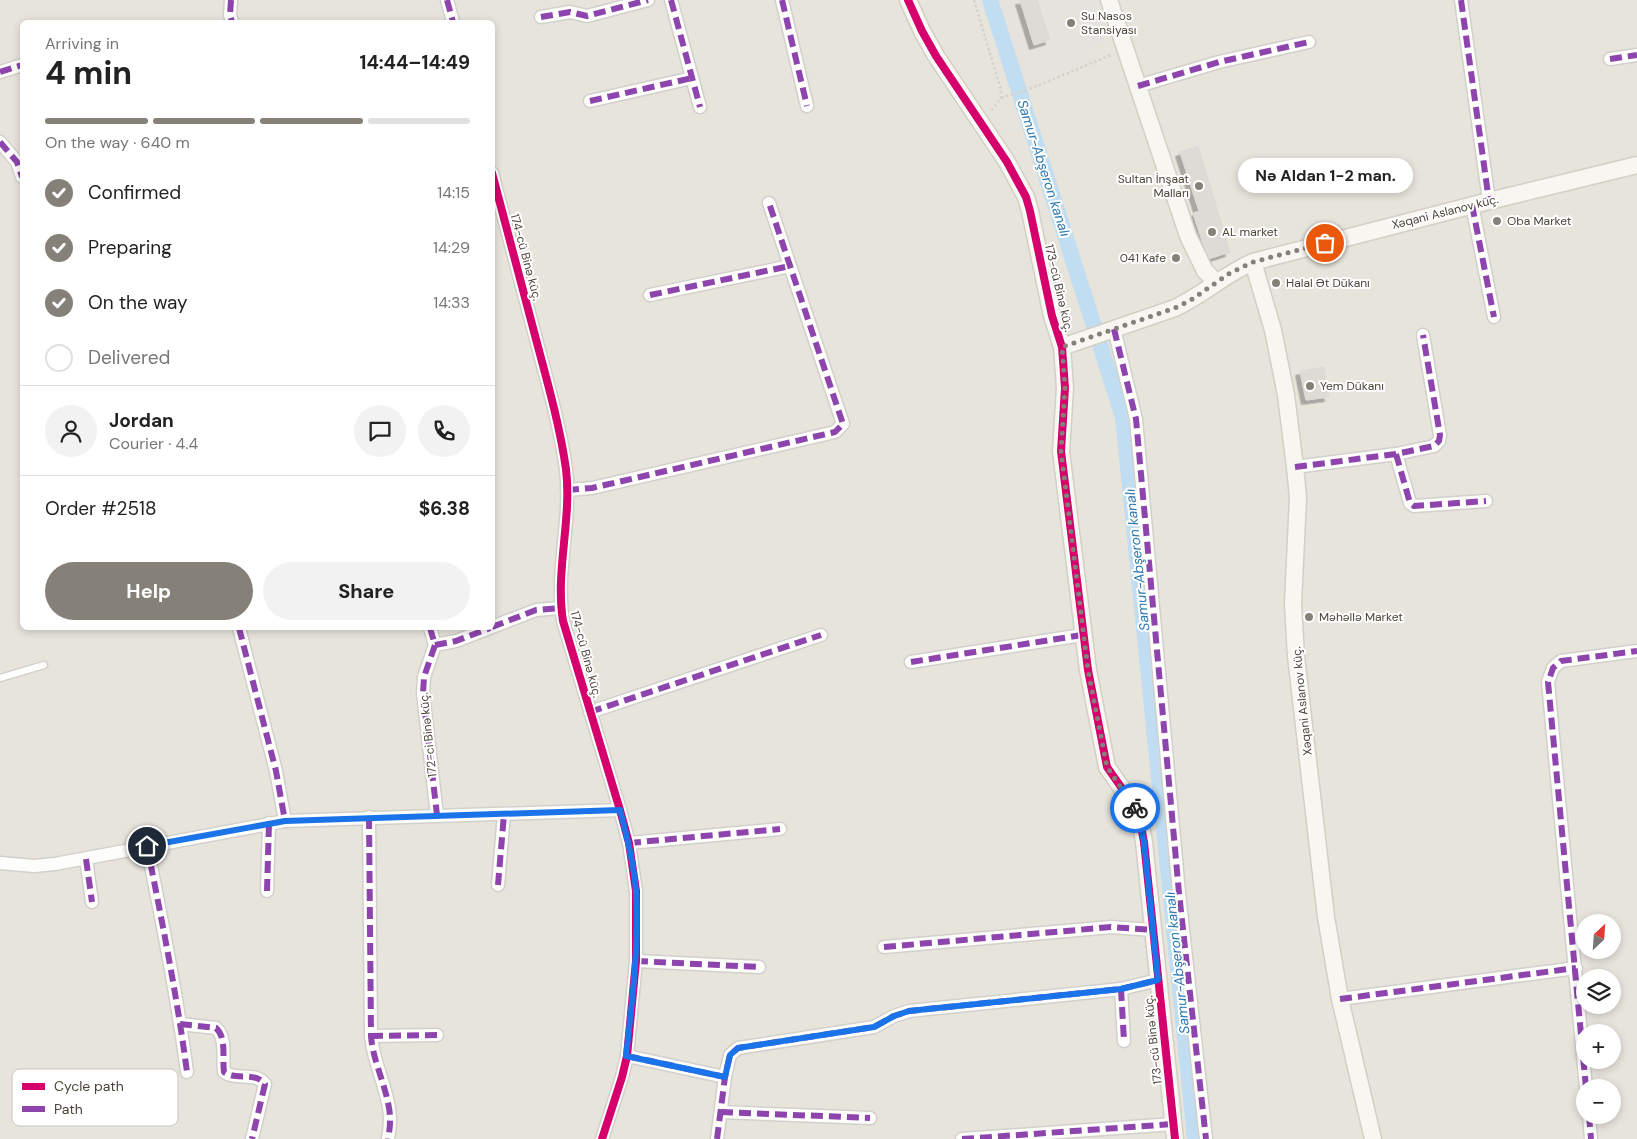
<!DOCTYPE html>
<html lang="en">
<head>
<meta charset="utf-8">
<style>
  body { margin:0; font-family:"DM Sans",sans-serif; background:#f2f2f2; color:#222; height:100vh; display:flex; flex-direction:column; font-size:19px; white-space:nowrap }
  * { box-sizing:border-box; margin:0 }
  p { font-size:16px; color:#767676 }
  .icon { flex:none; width:28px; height:28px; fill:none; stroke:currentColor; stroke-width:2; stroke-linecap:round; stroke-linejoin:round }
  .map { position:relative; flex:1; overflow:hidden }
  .details { position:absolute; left:20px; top:20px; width:475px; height:610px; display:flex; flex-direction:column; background:#fff; border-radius:8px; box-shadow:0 2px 8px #0003 }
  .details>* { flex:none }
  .needle { width:32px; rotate:25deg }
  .buttons { position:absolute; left:1576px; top:914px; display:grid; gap:10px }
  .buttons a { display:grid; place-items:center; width:45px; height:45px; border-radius:50%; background:#fff; box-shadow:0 2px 8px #0003; font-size:25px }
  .pin { position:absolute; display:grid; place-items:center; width:42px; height:42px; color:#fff; margin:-21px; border:2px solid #fff; border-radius:50%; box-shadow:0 1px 5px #0007 }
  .courier { position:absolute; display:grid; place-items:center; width:50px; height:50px; margin:-25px; border:4px solid #1a73e8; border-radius:50%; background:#fff; color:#222; box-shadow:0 1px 6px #0007 }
  .bubble { position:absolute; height:35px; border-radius:18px; background:#fff; box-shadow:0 2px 8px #0003; font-size:16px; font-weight:700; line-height:35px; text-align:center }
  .summary em { font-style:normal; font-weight:700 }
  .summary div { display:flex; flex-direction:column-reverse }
  .summary { display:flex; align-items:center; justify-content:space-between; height:85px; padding:0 25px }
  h1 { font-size:32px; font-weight:700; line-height:38px }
  .bar { display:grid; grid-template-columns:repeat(4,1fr); gap:8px 5px; align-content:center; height:60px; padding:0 25px }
  .bar i { height:6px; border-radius:4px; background:#e0e0e0 }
  .bar .selected { background:#868178 }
  .bar p { grid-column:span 4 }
  .line { display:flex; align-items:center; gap:12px; padding:0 25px; border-top:1px solid #e0e0e0 }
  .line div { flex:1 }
  .round { display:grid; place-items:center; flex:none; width:52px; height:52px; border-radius:26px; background:#f2f2f2 }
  ol { padding:0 25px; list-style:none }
  li { display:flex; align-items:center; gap:15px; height:55px }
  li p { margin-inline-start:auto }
  li .icon { padding:5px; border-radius:50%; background:#868178; color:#fff; stroke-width:4 }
  li:last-child { color:#767676 }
  li i { width:28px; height:28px; border:2px solid #e0e0e0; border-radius:50% }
  .cta { display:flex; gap:10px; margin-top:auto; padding:10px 25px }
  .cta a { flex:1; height:58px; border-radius:30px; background:#868178; color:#fff; font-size:20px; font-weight:700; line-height:58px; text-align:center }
  .cta a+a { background:#f2f2f2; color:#222 }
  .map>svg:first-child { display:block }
  .residential { fill:#e7e4dc; fill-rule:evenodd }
  .industrial { fill:#e6e2de }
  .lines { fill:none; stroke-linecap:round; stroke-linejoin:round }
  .canal { stroke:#c0ddf1; stroke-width:16 }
  .building { fill:#dedbd6; stroke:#dcd9d4; filter:url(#shadow) }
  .lane-casing { stroke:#d2d0cb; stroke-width:9 }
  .street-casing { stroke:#d2d0cb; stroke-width:15 }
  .secondary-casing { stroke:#d3cfc5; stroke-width:19 }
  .path { stroke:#d3d2cc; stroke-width:2.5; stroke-dasharray:2.5 2.5; stroke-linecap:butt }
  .lane { stroke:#fdfdfc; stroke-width:6 }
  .street { stroke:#fdfdfc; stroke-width:12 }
  .secondary { stroke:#f7f6f1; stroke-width:16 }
  .quiet { stroke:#8e44ad; stroke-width:6; stroke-dasharray:12 6; stroke-linecap:butt }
  .cycleway-casing { stroke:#fff; stroke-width:11 }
  .cycleway { stroke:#d6006c; stroke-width:8 }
  .done { stroke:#868178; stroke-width:5; stroke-dasharray:0 9 }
  .route { stroke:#1a73e8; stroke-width:6 }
  .poi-dot { fill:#868178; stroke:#fff; stroke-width:2 }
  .labels { text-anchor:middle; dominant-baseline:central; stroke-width:4; stroke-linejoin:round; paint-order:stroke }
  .poi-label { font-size:12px; fill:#4b4439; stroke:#fff; text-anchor:start }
  .street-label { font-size:12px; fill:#4b4439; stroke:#fff }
  .water-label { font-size:14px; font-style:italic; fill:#2e7ab2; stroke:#fff }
  .key { fill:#fff; stroke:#c9c7c4; stroke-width:1 }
  .key-label { font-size:14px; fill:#4b4439 }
</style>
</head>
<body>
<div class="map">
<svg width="1637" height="1139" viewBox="0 0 1637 1139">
  <defs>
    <filter id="shadow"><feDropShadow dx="-4.5" dy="4.5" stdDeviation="0" flood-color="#0004"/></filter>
  </defs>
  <rect width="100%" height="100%" fill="#f4f2ee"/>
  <path class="residential" d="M 0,0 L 1637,0 L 1637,1139 L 0,1139 ZM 22,22 L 492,22 L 492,628 L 22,628 ZM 1585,922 L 1612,922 L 1612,950 L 1585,950 ZM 1585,978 L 1612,978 L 1612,1005 L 1585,1005 ZM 1585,1032 L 1612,1032 L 1612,1060 L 1585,1060 ZM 1585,1088 L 1612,1088 L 1612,1115 L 1585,1115 Z"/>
  <path class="industrial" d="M 998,0 L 1094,0 L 1107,42 L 1088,49 L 1091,60 L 1025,87 Z"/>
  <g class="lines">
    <path class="canal" d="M 990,0 L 1123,417 L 1195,1139"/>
  </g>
  <g class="building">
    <path d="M 1020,0 L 1037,0 L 1050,40 L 1034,45 Z"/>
    <path d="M 1198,146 L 1230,252 L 1208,259 L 1193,213 L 1199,211 L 1180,152 Z"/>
    <path d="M 1324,367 L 1329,397 L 1306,400 L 1300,371 Z"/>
  </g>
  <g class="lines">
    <defs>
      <path id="lane" d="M 0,678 L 44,665"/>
      <g id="street">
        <path d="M 231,0 L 230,15 L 232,22"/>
        <path d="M 447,0 L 453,22"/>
        <path d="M 671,0 L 700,107"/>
        <path d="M 782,0 L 807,106"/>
        <path d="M 1461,0 L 1489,201"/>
        <path d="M 541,17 L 570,12 L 587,16 L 648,0"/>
        <path d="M 1610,59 L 1637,55"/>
        <path d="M 0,72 L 22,65"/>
        <path d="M 1138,86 L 1219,62 L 1309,42"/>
        <path d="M 590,101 L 692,78"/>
        <path d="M 0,142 L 17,162 L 22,177"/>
        <path d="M 492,173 C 507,230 522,286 537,343 C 548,384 560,427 566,469 C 572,520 555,571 563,621 L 620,810 L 629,843 L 636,891 L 636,961 L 627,1056 L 622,1077 L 602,1139"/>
        <path d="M 1472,205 L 1494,317"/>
        <path d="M 650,295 L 790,266"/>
        <path d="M 1114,329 L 1136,419 L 1179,893 L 1206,1139"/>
        <path d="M 1396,454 L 1410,503 L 1414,506 L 1486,501"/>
        <path d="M 1295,467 L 1396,454 L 1434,446 L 1439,441 L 1440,435 L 1423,335"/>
        <path d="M 567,490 L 592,488 L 835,432 L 843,424 L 769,203"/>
        <path d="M 492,627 L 536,610 L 561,608"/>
        <path d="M 239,628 L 276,771 L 285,821"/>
        <path d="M 430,628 L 435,645 L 424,677 L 423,694 L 437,815"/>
        <path d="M 435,645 L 456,641 L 490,628"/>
        <path d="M 911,662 L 1082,635"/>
        <path d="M 590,712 L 821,635"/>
        <path d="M 369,817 L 371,1036 C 373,1061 385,1083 389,1108 C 391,1119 390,1128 388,1139"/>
        <path d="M 629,843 L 780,829"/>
        <path d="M 147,846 C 162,921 177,996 187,1072"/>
        <path d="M 86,859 L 92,902"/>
        <path d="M 0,863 L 34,866 L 55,864 L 285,821 L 620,810"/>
        <path d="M 498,885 L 504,814"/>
        <path d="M 267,891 L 269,823"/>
        <path d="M 884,947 L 1111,927 L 1153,930"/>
        <path d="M 636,961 L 759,967"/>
        <path d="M 1121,989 L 1124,1041"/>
        <path d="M 1340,999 L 1576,968"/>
        <path d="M 180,1024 L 216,1028 C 227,1038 222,1058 224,1072 C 236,1081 255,1071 265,1084 L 252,1139"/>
        <path d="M 371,1036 L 437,1035"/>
        <path d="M 627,1056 L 725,1077"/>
        <path d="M 1586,1088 L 1548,682 L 1553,668 L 1561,661 L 1637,651"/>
        <path d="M 721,1112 L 870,1118"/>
        <path d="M 1589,1115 L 1591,1139"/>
        <path d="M 717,1139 L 725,1077 L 730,1055 L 738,1048 L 874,1027 L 894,1016 L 909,1011 L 1121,989 L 1158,980"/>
        <path d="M 962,1139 L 1173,1124"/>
      </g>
      <g id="secondary">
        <path d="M 908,0 L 922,31 L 936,56 L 1007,162 L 1026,197 L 1030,211 L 1052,316 L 1062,347 L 1065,388 L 1061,451 L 1088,670 L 1107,767 L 1133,804 L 1139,816 L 1144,842 L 1175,1139"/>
        <path d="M 1109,0 L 1188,236 L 1205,271 L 1216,282"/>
        <path d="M 1253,262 L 1273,330 L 1286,395 L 1295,467 L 1298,497 L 1293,604 L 1296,656 L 1326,917 L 1340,999 L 1373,1139"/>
        <path d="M 1062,347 L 1175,308 C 1203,295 1225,274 1253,262 L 1489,201 L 1637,165"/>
      </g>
    </defs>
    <use href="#lane" class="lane-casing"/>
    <use href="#street" class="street-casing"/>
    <use href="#secondary" class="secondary-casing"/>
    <g class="path">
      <path d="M 974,0 L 1001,90 L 1001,98 L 991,111"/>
      <path d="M 1001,98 L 1027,90 L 1111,55"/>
    </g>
    <use href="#lane" class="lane"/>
    <use href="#street" class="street"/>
    <use href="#secondary" class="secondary"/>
    <g class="quiet">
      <path d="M 231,0 L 230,15 L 232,22"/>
      <path d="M 447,0 L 453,22"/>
      <path d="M 671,0 L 700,107"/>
      <path d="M 782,0 L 807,106"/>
      <path d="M 1461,0 L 1489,201"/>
      <path d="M 541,17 L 570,12 L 587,16 L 648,0"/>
      <path d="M 1610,59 L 1637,55"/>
      <path d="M 0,72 L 22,65"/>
      <path d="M 1138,86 L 1219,62 L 1309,42"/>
      <path d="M 590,101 L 692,78"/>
      <path d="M 0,142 L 17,162 L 22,177"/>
      <path d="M 1472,205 L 1494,317"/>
      <path d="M 650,295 L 790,266"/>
      <path d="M 1114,329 L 1136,419 L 1179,893 L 1206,1139"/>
      <path d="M 1396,454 L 1410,503 L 1414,506 L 1486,501"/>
      <path d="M 1295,467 L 1396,454 L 1434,446 L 1439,441 L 1440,435 L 1423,335"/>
      <path d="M 567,490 L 592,488 L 835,432 L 843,424 L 769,203"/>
      <path d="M 492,627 L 536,610 L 561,608"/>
      <path d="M 239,628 L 276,771 L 285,821"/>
      <path d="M 430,628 L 435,645 L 424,677 L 423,694 L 437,815"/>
      <path d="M 435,645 L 456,641 L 490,628"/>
      <path d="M 911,662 L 1082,635"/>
      <path d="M 590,712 L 821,635"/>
      <path d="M 369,817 L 371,1036 C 373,1061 385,1083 389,1108 C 391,1119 390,1128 388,1139"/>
      <path d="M 629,843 L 780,829"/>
      <path d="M 147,846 C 162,921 177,996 187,1072"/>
      <path d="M 86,859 L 92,902"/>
      <path d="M 498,885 L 504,814"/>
      <path d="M 267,891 L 269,823"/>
      <path d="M 884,947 L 1111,927 L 1153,930"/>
      <path d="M 636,961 L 759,967"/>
      <path d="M 1121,989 L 1124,1041"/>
      <path d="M 1340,999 L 1576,968"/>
      <path d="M 180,1024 L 216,1028 C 227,1038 222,1058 224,1072 C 236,1081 255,1071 265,1084 L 252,1139"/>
      <path d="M 371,1036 L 437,1035"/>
      <path d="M 627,1056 L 725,1077"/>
      <path d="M 1586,1088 L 1548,682 L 1553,668 L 1561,661 L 1637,651"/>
      <path d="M 721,1112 L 870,1118"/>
      <path d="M 1589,1115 L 1591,1139"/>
      <path d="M 717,1139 L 725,1077 L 730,1055 L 738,1048 L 874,1027 L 894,1016 L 909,1011 L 1121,989 L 1158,980"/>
      <path d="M 962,1139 L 1173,1124"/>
    </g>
    <defs>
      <g id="cycleway">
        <path d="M 908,0 L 922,31 L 936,56 L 1007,162 L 1026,197 L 1030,211 L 1052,316 L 1062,347 L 1065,388 L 1061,451 L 1088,670 L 1107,767 L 1133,804 L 1139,816 L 1144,842 L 1175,1139"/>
        <path d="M 492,173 C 507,230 522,286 537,343 C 548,384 560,427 566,469 C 572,520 555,571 563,621 L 620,810 L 629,843 L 636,891 L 636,961 L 627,1056 L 622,1077 L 602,1139"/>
      </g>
    </defs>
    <use href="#cycleway" class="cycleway-casing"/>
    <use href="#cycleway" class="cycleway"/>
  </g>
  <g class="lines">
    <path class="done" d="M 1135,808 L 1107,767 L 1088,670 L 1061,451 L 1065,388 L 1062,347 L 1175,308 L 1191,300 L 1230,273 L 1253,262 L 1325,243"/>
    <path class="route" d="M 147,846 L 285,821 L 620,810 C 627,837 634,864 636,892 C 639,947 632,1002 626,1056 L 725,1077 L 730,1055 L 738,1048 L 874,1027 L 894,1016 L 909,1011 L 1121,989 L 1158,980 L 1144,842 L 1139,816 L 1135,808"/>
  </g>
  <g class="poi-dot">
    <circle cx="1071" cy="23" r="5"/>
    <circle cx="1199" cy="186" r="5"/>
    <circle cx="1497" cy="221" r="5"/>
    <circle cx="1212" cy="232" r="5"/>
    <circle cx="1176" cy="258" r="5"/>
    <circle cx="1276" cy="283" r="5"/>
    <circle cx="1310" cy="386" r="5"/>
    <circle cx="1309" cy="617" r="5"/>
  </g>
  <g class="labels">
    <g class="poi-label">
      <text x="1081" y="16">Su Nasos<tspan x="1081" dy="14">Stansiyası</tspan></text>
      <text x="1189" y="179" text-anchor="end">Sultan İnşaat<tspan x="1189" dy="14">Malları</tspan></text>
      <text x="1507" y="221">Oba Market</text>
      <text x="1222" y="232">AL market</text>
      <text x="1166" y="258" text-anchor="end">041 Kafe</text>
      <text x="1286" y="283">Halal Ət Dükanı</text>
      <text x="1320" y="386">Yem Dükanı</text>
      <text x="1319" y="617">Məhəllə Market</text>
    </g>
    <g class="street-label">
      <text transform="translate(1445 212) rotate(-14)">Xəqani Aslanov küç.</text>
      <text transform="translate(526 257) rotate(75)">174-cü Binə küç.</text>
      <text transform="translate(1059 288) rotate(77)">173-cü Binə küç.</text>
      <text transform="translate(586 654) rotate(75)">174-cü Binə küç.</text>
      <text transform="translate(1302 701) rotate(-96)">Xəqani Aslanov küç.</text>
      <text transform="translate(428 735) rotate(-96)">172-ci Binə küç.</text>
      <text transform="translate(1153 1040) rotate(-96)">173-cü Binə küç.</text>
    </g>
    <g class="water-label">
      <text transform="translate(1044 168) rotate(72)">Samur-Abşeron kanalı</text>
      <text transform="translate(1137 560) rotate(-96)">Samur-Abşeron kanalı</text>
      <text transform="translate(1177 963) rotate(-96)">Samur-Abşeron kanalı</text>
    </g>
  </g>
  <rect x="12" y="1069" width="166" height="57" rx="8" class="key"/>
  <rect x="22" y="1083" width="23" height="7" fill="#d6006c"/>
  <rect x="22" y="1106" width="23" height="6" fill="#8e44ad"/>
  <g class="key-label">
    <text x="54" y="1091">Cycle path</text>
    <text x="54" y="1114">Path</text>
  </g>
</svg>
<div class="buttons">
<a><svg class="needle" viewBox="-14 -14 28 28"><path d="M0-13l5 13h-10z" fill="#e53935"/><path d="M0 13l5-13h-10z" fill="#767676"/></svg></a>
<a><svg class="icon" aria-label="layers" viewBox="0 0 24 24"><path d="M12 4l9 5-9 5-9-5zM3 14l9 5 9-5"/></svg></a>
<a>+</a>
<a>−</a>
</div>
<div class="pin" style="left:1325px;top:243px;background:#ea580c"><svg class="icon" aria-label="bag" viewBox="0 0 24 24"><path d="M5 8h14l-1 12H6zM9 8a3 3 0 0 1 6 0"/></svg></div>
<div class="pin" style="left:147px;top:846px;background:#1f2937"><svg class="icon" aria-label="home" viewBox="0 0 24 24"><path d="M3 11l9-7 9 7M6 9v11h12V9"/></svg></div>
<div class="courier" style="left:1135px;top:808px"><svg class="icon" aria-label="bike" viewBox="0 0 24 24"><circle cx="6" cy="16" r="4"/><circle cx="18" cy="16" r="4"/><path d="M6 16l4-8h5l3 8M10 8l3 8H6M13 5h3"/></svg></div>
<div class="bubble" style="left:1238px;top:158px;width:175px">Nə Aldan 1-2 man.</div>
<section class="details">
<div class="summary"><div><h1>4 min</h1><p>Arriving in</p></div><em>14:44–14:49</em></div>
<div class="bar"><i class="selected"></i><i class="selected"></i><i class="selected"></i><i></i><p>On the way · 640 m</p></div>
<ol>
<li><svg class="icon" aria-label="check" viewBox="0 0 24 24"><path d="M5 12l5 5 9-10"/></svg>Confirmed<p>14:15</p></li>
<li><svg class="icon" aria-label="check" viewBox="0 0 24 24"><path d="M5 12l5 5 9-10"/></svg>Preparing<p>14:29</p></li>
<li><svg class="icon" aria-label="check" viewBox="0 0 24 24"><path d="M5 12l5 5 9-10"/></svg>On the way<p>14:33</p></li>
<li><i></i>Delivered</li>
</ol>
<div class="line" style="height:90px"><a class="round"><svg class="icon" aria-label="person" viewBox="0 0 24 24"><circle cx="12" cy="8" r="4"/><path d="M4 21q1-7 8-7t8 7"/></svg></a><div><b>Jordan</b><p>Courier · 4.4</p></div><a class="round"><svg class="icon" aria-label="chat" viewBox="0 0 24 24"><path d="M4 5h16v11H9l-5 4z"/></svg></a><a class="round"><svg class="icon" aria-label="phone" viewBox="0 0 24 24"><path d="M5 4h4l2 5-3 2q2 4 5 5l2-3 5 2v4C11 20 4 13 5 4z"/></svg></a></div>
<div class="line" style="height:65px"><div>Order #2518</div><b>$6.38</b></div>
<div class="cta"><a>Help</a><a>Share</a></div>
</section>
</div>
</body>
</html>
